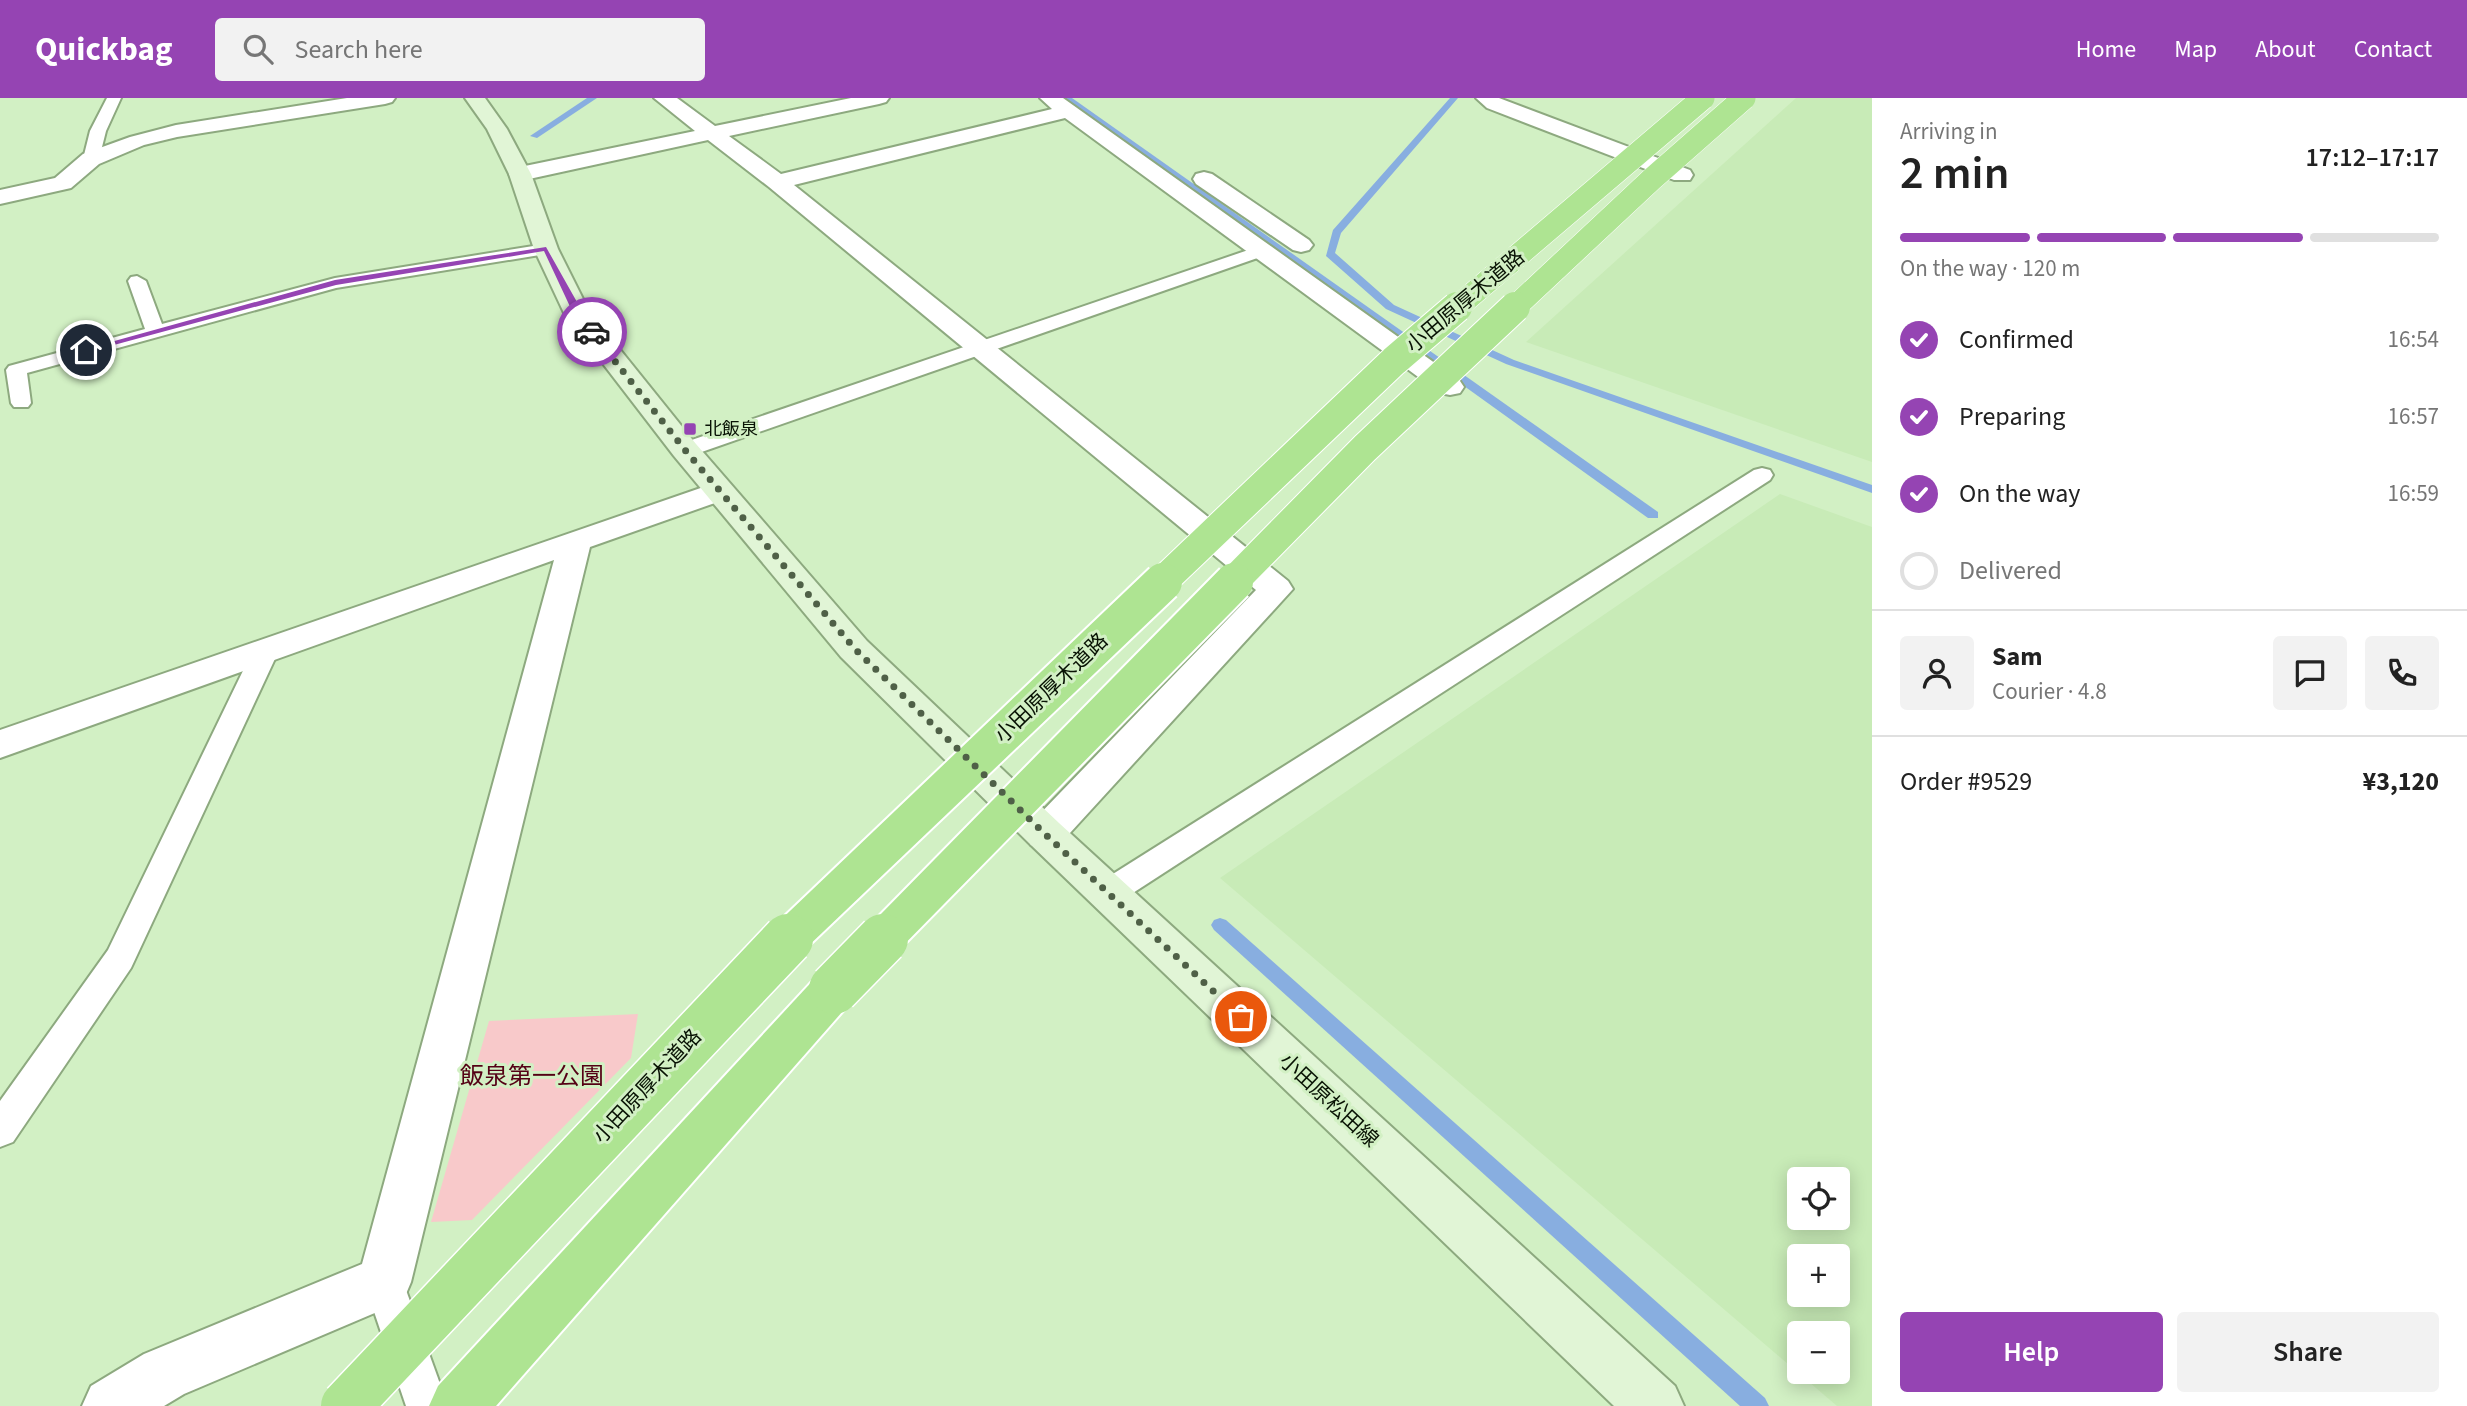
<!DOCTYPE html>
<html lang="en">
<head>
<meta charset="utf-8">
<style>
  body { margin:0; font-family:"Source Sans 3","Noto Sans JP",sans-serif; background:#f2f2f2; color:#222; height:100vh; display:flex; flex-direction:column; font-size:26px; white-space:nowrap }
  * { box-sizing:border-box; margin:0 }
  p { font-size:23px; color:#767676 }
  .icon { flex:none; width:38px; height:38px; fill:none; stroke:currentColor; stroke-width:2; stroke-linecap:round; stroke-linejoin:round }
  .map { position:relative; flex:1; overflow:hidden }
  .sheet { display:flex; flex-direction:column; background:#fff; width:595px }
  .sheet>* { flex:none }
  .buttons { position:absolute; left:1787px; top:1069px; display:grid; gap:14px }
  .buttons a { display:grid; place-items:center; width:63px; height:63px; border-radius:7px; background:#fff; box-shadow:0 4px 18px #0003; font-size:35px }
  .pin { position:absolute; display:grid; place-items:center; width:60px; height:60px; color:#fff; margin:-30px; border:4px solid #fff; border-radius:50%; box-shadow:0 2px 7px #0007 }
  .courier { position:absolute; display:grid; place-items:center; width:70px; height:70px; margin:-35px; border:5px solid #9544b3; border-radius:50%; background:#fff; color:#222; box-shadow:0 2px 9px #0007 }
  .summary em { font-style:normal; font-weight:600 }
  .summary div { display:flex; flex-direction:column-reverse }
  .summary { display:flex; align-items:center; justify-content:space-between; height:119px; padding:0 28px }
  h1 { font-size:46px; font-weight:600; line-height:52px }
  .bar { display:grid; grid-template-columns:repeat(4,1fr); gap:10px 7px; align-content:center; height:84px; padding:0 28px }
  .bar i { height:9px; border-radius:5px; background:#e0e0e0 }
  .bar .current { background:#9544b3 }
  .bar p { grid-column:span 4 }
  .line { display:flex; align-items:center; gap:18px; padding:0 28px; border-top:2px solid #e0e0e0 }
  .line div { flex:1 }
  .round { display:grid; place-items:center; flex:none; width:74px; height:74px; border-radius:7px; background:#f2f2f2 }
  ol { padding:0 28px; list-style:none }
  li { display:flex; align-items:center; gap:21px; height:77px }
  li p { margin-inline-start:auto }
  li .icon { padding:7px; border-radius:50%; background:#9544b3; color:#fff; stroke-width:4 }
  li:last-child { color:#767676 }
  li i { width:38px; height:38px; border:4px solid #e0e0e0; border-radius:50% }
  .action { display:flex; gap:14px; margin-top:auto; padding:14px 28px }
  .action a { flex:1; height:80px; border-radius:7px; background:#9544b3; color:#fff; font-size:28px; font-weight:600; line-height:80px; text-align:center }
  .action a+a { background:#f2f2f2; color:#222 }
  header { display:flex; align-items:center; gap:42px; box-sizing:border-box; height:98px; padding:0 35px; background:#9544b3; color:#fff }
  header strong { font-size:33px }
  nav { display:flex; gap:38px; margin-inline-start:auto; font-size:24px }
  .search { width:490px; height:63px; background:#f2f2f2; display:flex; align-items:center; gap:18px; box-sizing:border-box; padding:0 24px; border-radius:7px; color:#767676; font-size:26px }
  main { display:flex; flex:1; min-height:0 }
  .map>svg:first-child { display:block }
  .built { fill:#c8ebb7; fill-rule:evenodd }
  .green { fill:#f8c9ca }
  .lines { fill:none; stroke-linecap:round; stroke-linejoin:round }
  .stream { fill:#88aee0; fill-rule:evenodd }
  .service-casing { stroke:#8da97f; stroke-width:4 }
  .minor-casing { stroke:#8da97f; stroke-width:4 }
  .secondary-casing { stroke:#8da97f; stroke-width:4 }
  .trunk-casing { stroke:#fff; stroke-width:4 }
  .service { fill:#fff; fill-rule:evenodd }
  .minor { fill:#fff; fill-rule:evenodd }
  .secondary { fill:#e1f5d6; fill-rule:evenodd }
  .trunk { fill:#aee492; fill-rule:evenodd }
  .trunk-bridge-far3-casing { stroke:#fff; stroke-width:24; stroke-linecap:butt }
  .trunk-bridge-far2-casing { stroke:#fff; stroke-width:32; stroke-linecap:butt }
  .trunk-bridge-far1-casing { stroke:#fff; stroke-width:42; stroke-linecap:butt }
  .trunk-bridge-casing { stroke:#fff; stroke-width:53; stroke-linecap:butt }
  .trunk-bridge-far3 { stroke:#aee492; stroke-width:23 }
  .trunk-bridge-far2 { stroke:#aee492; stroke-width:30 }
  .trunk-bridge-far1 { stroke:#aee492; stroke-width:38 }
  .trunk-bridge { stroke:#aee492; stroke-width:50 }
  .route { fill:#9544b3 }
  .done { stroke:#4f6047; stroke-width:7; stroke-dasharray:0 12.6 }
  .poi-dot { fill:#9544b3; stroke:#d2f0c4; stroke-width:2.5 }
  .labels { text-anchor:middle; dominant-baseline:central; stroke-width:6; stroke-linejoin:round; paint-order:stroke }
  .far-poi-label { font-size:18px; fill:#081204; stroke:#d2f0c4; text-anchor:start }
  .street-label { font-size:21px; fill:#081204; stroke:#d2f0c4 }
  .near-park-label { font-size:24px; fill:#540015; stroke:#d2f0c4 }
</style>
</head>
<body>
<header>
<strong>Quickbag</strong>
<div class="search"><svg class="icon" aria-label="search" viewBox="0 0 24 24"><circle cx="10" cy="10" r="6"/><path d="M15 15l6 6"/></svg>Search here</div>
<nav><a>Home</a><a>Map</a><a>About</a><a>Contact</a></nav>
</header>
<main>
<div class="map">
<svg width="1872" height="1308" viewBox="0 0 1872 1308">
  <rect width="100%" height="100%" fill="#d2f0c4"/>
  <g class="built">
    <path d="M 1796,0 L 1872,0 L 1872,364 L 1526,244 Z"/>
    <path d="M 1780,396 L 1872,429 L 1872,1308 L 1837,1308 L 1220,780 ZM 1799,1082 L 1838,1082 L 1838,1120 L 1799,1120 ZM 1799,1158 L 1838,1158 L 1838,1197 L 1799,1197 ZM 1799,1236 L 1838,1236 L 1838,1274 L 1799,1274 Z"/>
  </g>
  <path class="green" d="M 638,916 L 631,960 L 472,1122 L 431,1124 L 489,923 Z"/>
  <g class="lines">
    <g class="stream">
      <path d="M 587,0 L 597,0 L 537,40 L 530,38 Z"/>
      <path d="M 1063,0 L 1072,0 L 1658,414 L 1658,420 L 1648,420 Z"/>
      <path d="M 1450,0 L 1458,0 L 1341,135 L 1335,155 L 1394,207 L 1514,262 L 1872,387 L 1872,395 L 1506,266 L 1386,211 L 1326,158 L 1333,132 Z"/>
      <path d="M 1220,820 L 1226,822 L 1765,1300 L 1769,1308 L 1740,1308 L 1214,832 L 1211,827 L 1214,822 Z"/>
    </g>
    <defs>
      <g id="service">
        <path d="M 107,0 L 121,0 L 106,33 L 99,61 L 91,66 L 85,64 L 83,61 L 90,33 Z"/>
        <path d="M 546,146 L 555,151 L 552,155 L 336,190 L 27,275 L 31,305 L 28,309 L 14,309 L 11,305 L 6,272 L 9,268 L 145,231 L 128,183 L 131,179 L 137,178 L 146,183 L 162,226 L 335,180 Z"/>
        <path d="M 1260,148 L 1266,149 L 1269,153 L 1266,157 L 693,357 L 677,357 L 674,352 L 677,347 Z"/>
        <path d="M 1762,370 L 1770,372 L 1773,377 L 1770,382 L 1119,804 L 1108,807 L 1097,804 L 1093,795 L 1097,786 L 1754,372 Z"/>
        <path d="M 267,541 L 276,544 L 280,550 L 131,870 L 13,1044 L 0,1049 L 0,1003 L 108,852 L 254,550 L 258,544 Z"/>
        <path d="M 384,1164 L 398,1170 L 448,1308 L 406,1308 L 364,1184 L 370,1170 Z"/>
      </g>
      <g id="minor">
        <path d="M 347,0 L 395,0 L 392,4 L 385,6 L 177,39 L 144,47 L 99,66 L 71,90 L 0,106 L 0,92 L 55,80 L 83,56 L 130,39 L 176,27 Z"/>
        <path d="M 654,0 L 677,0 L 715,28 L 851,0 L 889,0 L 886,4 L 879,6 L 729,38 L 781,76 L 1052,11 L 1040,0 L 1063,0 L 1460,283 L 1464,289 L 1460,295 L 1450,297 L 1440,295 L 1065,20 L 794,87 L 1288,483 L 1293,491 L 1059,747 L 1045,752 L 1031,747 L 1025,736 L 1031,725 L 1256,492 L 769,89 L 708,42 L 520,83 L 512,81 L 509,76 L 512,71 L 520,69 L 695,33 Z"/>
        <path d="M 1476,0 L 1499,0 L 1690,72 L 1693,77 L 1690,82 L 1674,82 L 1487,10 Z"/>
        <path d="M 1204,74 L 1212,76 L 1309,142 L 1313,147 L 1309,152 L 1301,154 L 1293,152 L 1196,86 L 1193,81 L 1196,76 Z"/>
        <path d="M 718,384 L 729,386 L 734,393 L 729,400 L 590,449 L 411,1184 L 403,1203 L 184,1296 L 164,1308 L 82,1308 L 91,1288 L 144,1256 L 362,1166 L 554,462 L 0,660 L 0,632 Z"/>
      </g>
      <path id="secondary" d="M 465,0 L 485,0 L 507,31 L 531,76 L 558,151 L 589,213 L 696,346 L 867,543 L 1059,725 L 1675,1288 L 1684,1308 L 1614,1308 L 1031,747 L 841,559 L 674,358 L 564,215 L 534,151 L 509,76 L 487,31 Z"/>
      <path id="trunk" d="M 834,872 L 850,877 L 857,891 L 850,905 L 496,1308 L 429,1308 L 438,1288 L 818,877 Z"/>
    </defs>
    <use href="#service" class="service-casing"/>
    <use href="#minor" class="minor-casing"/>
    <use href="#secondary" class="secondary-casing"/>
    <use href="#trunk" class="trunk-casing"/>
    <use href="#service" class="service"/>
    <use href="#minor" class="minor"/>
    <use href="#secondary" class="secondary"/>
    <use href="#trunk" class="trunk"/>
    <defs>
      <g id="trunk-bridge-far3">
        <path d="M 1455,211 L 1703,0"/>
        <path d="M 1513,211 L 1652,81 L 1744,0"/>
      </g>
      <g id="trunk-bridge-far2">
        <path d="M 1161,485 L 1394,263 L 1457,209"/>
        <path d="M 1232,485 L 1365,350 L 1515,209"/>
      </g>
      <g id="trunk-bridge-far1">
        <path d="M 786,843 L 1163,484"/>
        <path d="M 881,843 L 1234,484"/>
      </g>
      <g id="trunk-bridge">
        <path d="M 834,891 L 883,841"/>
        <path d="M 346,1308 L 788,841"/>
      </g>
    </defs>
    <use href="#trunk-bridge-far3" class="trunk-bridge-far3-casing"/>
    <use href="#trunk-bridge-far2" class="trunk-bridge-far2-casing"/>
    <use href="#trunk-bridge-far1" class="trunk-bridge-far1-casing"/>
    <use href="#trunk-bridge" class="trunk-bridge-casing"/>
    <use href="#trunk-bridge-far3" class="trunk-bridge-far3"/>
    <use href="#trunk-bridge-far2" class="trunk-bridge-far2"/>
    <use href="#trunk-bridge-far1" class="trunk-bridge-far1"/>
    <use href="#trunk-bridge" class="trunk-bridge"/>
  </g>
  <path class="route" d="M 546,149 L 595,236 L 590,236 L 573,215 L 544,153 L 336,187 L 88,254 L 82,252 L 335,182 Z"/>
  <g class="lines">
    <path class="done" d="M 592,234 L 685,352 L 855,551 L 1045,736 L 1241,919"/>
  </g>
  <rect class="poi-dot" x="683" y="324" width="14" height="14" rx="3.5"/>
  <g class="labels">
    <g class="far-poi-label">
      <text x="704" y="331">北飯泉</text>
    </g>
    <g class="street-label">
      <text transform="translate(1465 203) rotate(-40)">小田原厚木道路</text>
      <text transform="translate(1051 590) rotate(-44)">小田原厚木道路</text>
      <text transform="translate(647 988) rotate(-47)">小田原厚木道路</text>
      <text transform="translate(1329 1002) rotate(43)">小田原松田線</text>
    </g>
    <g class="near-park-label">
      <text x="532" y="978">飯泉第一公園</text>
    </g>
  </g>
</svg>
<div class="buttons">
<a><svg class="icon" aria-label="locate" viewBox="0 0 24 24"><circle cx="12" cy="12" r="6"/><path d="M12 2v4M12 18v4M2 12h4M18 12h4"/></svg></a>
<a>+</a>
<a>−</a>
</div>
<div class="pin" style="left:1241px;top:919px;background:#ea580c"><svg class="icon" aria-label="bag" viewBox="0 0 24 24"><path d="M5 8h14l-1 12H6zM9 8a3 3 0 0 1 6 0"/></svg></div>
<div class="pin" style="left:86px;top:252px;background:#1f2937"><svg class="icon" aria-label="home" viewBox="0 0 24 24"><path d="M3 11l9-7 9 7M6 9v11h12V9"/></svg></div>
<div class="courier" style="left:592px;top:234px"><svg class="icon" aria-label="car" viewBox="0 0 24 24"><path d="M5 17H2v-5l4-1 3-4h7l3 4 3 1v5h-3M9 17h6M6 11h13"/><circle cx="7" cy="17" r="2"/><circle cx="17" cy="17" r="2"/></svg></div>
</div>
<section class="sheet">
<div class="summary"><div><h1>2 min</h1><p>Arriving in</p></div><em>17:12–17:17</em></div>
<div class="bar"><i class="current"></i><i class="current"></i><i class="current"></i><i></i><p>On the way · 120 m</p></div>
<ol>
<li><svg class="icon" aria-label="check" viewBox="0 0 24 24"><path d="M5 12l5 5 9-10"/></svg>Confirmed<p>16:54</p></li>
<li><svg class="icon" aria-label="check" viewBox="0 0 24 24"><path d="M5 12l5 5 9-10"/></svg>Preparing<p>16:57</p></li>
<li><svg class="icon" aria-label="check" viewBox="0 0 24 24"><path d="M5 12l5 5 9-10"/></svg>On the way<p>16:59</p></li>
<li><i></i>Delivered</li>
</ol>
<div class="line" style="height:126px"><a class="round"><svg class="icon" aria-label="person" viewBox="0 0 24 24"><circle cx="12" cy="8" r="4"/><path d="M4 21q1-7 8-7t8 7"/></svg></a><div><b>Sam</b><p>Courier · 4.8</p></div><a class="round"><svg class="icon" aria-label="chat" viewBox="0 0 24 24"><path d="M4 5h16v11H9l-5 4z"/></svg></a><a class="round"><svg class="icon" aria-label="phone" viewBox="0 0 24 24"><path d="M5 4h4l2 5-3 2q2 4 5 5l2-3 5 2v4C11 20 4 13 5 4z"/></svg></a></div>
<div class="line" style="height:91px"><div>Order #9529</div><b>¥3,120</b></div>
<div class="action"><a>Help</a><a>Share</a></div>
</section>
</main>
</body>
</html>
